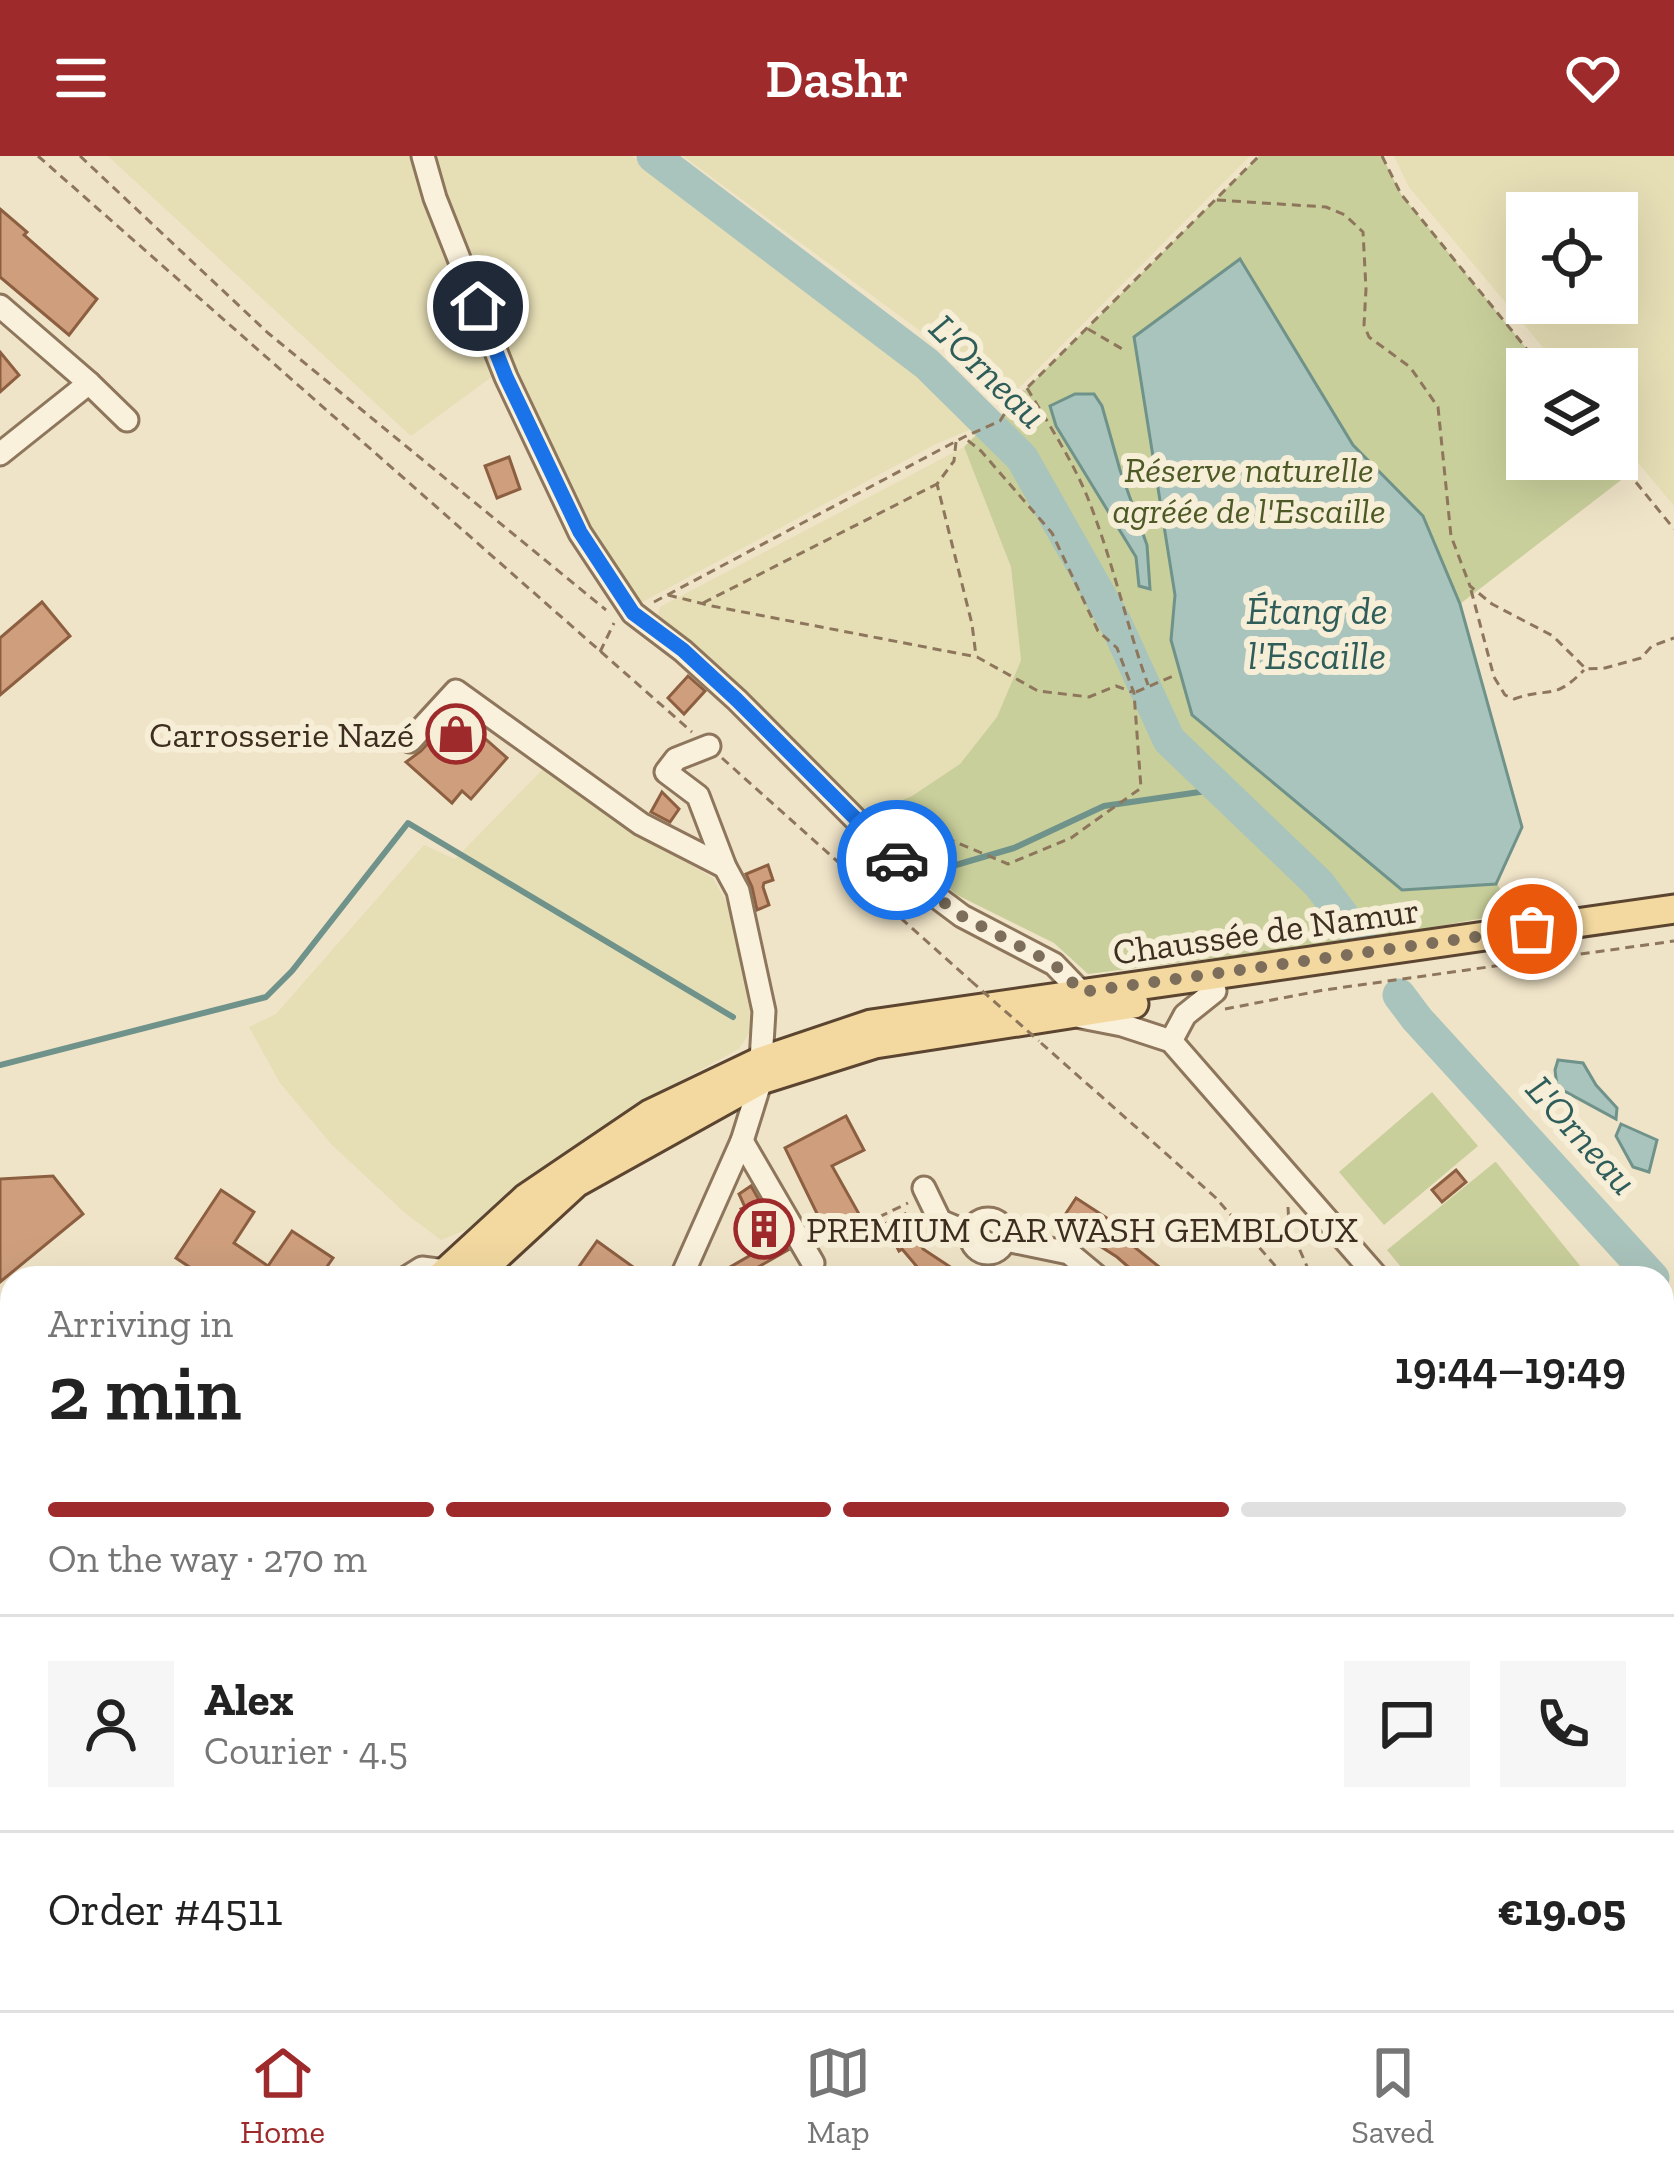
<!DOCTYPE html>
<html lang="en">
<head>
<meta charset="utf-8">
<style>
  body { margin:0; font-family:"Zilla Slab",serif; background:#f6f6f6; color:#222; height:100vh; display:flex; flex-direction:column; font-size:45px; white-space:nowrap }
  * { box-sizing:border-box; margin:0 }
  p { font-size:39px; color:#767676 }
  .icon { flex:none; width:66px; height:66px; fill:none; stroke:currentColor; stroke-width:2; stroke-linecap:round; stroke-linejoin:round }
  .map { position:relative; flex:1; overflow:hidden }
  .panel { position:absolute; left:0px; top:1110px; width:1674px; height:744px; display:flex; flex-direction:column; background:#fff; border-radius:36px 36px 0 0; box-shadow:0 12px 48px #0002 }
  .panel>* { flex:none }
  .fabs { position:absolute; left:1506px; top:36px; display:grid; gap:24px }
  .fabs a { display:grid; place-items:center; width:132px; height:132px; border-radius:0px; background:#fff; box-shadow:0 12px 48px #0002; font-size:60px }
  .pin { position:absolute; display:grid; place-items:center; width:102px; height:102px; color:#fff; margin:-51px; border:6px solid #fff; border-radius:50%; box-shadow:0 3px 12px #0007 }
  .courier { position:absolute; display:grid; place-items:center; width:120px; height:120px; margin:-60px; border:9px solid #1a73e8; border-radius:50%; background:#fff; color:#222; box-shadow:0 3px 15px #0007 }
  .head em { font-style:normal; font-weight:600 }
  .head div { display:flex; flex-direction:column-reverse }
  .head { display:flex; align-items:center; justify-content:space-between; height:204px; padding:0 48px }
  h1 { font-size:78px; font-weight:600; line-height:90px }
  .bar { display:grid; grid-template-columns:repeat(4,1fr); gap:18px 12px; align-content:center; height:144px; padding:0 48px }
  .bar i { height:15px; border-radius:9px; background:#e0e0e0 }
  .bar .selected { background:#9e2a2b }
  .bar p { grid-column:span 4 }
  .line { display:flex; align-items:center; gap:30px; padding:0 48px; border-top:3px solid #e0e0e0 }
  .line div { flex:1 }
  .round { display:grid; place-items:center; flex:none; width:126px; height:126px; border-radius:0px; background:#f6f6f6 }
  header { display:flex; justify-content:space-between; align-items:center; height:156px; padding:0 48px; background:#9e2a2b; color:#fff; font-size:54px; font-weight:600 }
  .menu { display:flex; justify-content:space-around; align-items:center; height:168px; border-top:3px solid #e0e0e0; background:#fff; font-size:33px; color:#767676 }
  .menu a { display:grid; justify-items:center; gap:6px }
  .menu .selected { color:#9e2a2b }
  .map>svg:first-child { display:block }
  .farmland { fill:#e6deb5; fill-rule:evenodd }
  .green { fill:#c9cf9b }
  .water { fill:#a9c4bc; stroke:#6f938a; stroke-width:3 }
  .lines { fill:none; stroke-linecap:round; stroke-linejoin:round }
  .stream { stroke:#6f938a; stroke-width:6 }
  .river { stroke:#a9c4bc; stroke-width:33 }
  .building { fill:#cf9f7d; stroke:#8d5f41; stroke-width:3 }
  .minor-casing { stroke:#8d765c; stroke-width:27 }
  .major-casing { stroke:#5b4430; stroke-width:33 }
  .path { stroke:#8d765c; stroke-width:3; stroke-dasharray:9 6; stroke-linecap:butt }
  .minor { stroke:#faf1dc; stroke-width:21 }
  .major { stroke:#f3d9a0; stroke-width:27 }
  .path-bridge { stroke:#8d765c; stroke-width:3; stroke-dasharray:9 6; stroke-linecap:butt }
  .done { stroke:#7c6e5b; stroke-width:12; stroke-dasharray:0 21.6 }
  .route { stroke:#1a73e8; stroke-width:15 }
  .labels { text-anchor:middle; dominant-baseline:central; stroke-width:12; stroke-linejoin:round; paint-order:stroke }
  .park-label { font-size:36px; font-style:italic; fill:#4d5a26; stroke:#f7eed8 }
  .poi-label { font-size:36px; fill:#3d2e20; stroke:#f7eed8; text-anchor:end }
  .street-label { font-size:36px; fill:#3d2e20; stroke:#f7eed8 }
  .water-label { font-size:39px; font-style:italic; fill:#2f5d5a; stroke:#f7eed8 }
</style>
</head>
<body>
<header><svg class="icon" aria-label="menu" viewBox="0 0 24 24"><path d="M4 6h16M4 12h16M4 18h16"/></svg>Dashr<svg class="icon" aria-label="heart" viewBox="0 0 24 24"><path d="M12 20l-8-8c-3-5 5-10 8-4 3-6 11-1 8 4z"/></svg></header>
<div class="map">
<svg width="1674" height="1854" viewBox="0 0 1674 1854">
  <rect width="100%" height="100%" fill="#f0e4c8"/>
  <g class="farmland">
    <path d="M 108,0 L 414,0 L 497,217 L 411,280 Z"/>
    <path d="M 431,0 L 632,0 L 925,215 L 974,272 L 936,288 L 635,450 L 598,395 L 509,203 L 447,53 Z"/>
    <path d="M 683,0 L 1250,0 L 1017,234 L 992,228 Z"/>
    <path d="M 1394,0 L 1674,0 L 1674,350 L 1617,281 L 1617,213 L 1561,213 L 1409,31 ZM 1527,57 L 1617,57 L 1617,147 L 1527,147 Z"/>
    <path d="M 964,291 L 1011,411 L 1021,503 L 997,562 L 960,608 L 912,640 L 881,656 L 865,660 L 732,525 L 675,476 L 657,465 L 660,451 Z"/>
    <path d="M 546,610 L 643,681 L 713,722 L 731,754 L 754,855 L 750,876 L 739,893 L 656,938 L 566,995 L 466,1074 L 441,1084 L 405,1057 L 331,988 L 280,927 L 249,871 L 276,858 L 424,689 L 455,703 Z"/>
    <path d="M 0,1350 L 12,1367 L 12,1715 L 0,1742 Z"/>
    <path d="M 31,1842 L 289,1842 L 286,1854 L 23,1854 Z"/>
  </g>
  <g class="green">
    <path d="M 1259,0 L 1382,0 L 1401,38 L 1543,213 L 1527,213 L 1527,303 L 1617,303 L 1629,318 L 1460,448 L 1393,518 L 1512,757 L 1361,784 L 1088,818 L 1054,787 L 957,739 L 865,660 L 912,640 L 960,608 L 997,561 L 1021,504 L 1011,411 L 964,291 L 978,277 L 1000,265 L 1010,249 Z"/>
    <path d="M 1432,936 L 1478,990 L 1384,1069 L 1339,1016 Z"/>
    <path d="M 1495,1006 L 1496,1006 L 1590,1122 L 1410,1122 L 1387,1094 Z"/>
    <path d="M 1674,1233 L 1674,1452 L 1662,1438 L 1662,1244 Z"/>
    <path d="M 1674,1722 L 1674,1794 L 1662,1779 L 1662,1733 Z"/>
  </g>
  <g class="water">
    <path d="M 1240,103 L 1353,289 L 1423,360 L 1460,448 L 1522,671 L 1496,728 L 1402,734 L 1192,559 L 1171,484 L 1175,439 L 1134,181 Z"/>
    <path d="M 1075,238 L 1094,238 L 1102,250 L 1120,314 L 1147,389 L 1150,433 L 1139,430 L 1136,401 L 1056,270 L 1050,250 Z"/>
    <path d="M 1558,904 L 1583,907 L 1596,929 L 1617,952 L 1616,963 L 1557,931 L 1555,914 Z"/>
    <path d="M 1621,968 L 1657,984 L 1649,1016 L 1633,1011 L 1616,980 Z"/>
  </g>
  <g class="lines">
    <g class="stream">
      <path d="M 949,711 L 1014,692 L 1104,650 L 1220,633"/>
      <path d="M 0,909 L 266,841 L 292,815 L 408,667 L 733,861"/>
    </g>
    <g class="river">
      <path d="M 653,0 L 927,208 L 1022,302 L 1116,468 L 1169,584 L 1319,728 L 1361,784"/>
      <path d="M 1399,839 L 1417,863 L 1653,1122"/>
    </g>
  </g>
  <g class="building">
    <path d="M 0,53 L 27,76 L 24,79 L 97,143 L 69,179 L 0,121 Z"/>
    <path d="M 0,196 L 19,219 L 0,236 Z"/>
    <path d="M 509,301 L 520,333 L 497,342 L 485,310 Z"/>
    <path d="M 42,446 L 70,480 L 0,539 L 0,482 Z"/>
    <path d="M 688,520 L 705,535 L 684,558 L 668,542 Z"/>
    <path d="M 456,557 L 507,602 L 471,643 L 462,635 L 452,647 L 406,606 L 421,595 Z"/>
    <path d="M 662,636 L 679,653 L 670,666 L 651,656 Z"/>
    <path d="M 768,709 L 773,724 L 764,727 L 763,731 L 769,749 L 757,754 L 752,731 L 746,718 Z"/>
    <path d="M 846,960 L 864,994 L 832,1010 L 859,1058 L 825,1074 L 785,992 Z"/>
    <path d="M 1456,1014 L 1466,1026 L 1442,1046 L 1432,1034 Z"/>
    <path d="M 53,1020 L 83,1058 L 0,1126 L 0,1023 Z"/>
    <path d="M 751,1030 L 788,1094 L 739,1122 L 711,1122 L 763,1092 L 741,1053 L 745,1051 L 739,1038 Z"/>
    <path d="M 221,1034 L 254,1056 L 234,1087 L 268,1110 L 292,1075 L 333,1102 L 319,1122 L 206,1122 L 176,1102 Z"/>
    <path d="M 1076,1042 L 1119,1070 L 1117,1073 L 1131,1083 L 1128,1086 L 1173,1122 L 1141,1122 L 1117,1101 L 1061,1065 Z"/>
    <path d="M 905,1058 L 923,1093 L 967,1122 L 913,1122 L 919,1113 L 902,1093 L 899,1095 L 885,1068 Z"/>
    <path d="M 597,1085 L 636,1113 L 630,1122 L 571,1122 Z"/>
  </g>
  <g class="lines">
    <defs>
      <g id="minor">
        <path d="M 423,0 L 435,42 L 506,221 L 580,377 L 633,457 L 683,495 L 737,544 L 922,730 L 962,760 L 1054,808 L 1081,836"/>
        <path d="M 0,150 L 89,227"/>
        <path d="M 0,298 L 89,227 L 127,264"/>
        <path d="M 410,585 L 456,535 L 641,668 L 725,711"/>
        <path d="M 709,590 L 676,603 L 666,616 L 698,640 L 725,711 L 738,735 L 764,855 L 761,905"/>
        <path d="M 1081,861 L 1122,869 L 1171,885 L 1378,1122"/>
        <path d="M 1171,885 L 1185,859 L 1215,835"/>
        <path d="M 742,985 L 813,1107"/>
        <path d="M 924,1032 L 940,1065 L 971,1078"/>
        <circle cx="988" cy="1080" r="17"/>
        <path d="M 1006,1084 L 1069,1097 L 1099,1122"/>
        <path d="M 406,1122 L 422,1112 L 445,1115"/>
        <path d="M 681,1122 L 742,985 L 761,924"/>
        <path d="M 0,1191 L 12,1205"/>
        <path d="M 768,1842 L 776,1854"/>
        <path d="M 915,1842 L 923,1854"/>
        <path d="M 1078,1842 L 1089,1854"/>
        <path d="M 1637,1842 L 1648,1854"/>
        <path d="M 297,1854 L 301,1842"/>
        <path d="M 677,1854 L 684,1842"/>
        <path d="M 828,1854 L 845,1842"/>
        <path d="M 1345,1854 L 1350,1842"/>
      </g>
      <g id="major">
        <path d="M 439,1122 L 526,1042 L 650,958 L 761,905 L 871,868 L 1674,753"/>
        <path d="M 473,1122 L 576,1027 L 761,924 L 875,888 L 1134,848"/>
        <path d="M 0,1288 L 12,1304"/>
        <path d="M 0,1796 L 12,1777"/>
        <path d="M 475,1842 L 484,1854"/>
        <path d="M 0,1850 L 12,1831"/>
      </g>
    </defs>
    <use href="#minor" class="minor-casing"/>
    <use href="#major" class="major-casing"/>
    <g class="path">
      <path d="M 38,0 L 692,576"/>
      <path d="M 80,0 L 268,177 L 606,454"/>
      <path d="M 1382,0 L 1401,38 L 1543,213"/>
      <path d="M 1217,44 L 1326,51 L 1345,59 L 1363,76 L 1366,133 L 1364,169 L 1369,181 L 1410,211 L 1438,251 L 1451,380 L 1470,430 L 1492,448 L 1553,480 L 1586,513 L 1605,512 L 1641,502 L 1652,490 L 1674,482"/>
      <path d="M 1088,173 L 1124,194"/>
      <path d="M 1027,232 C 1048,267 1071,302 1087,340 C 1112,402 1126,467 1148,529"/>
      <path d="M 956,286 L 954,305 L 937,328 L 972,468 L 976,500"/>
      <path d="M 1617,303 L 1674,373"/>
      <path d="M 1471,434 L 1494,521 L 1505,539 L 1514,543 C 1550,530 1553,546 1584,514"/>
      <path d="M 668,439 L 712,450 L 977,501 L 1038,535 L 1089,541 L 1116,530 L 1132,536"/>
      <path d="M 654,446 L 964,281 L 1000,265 L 1010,249 L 1259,0"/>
      <path d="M 703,447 L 937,328"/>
      <path d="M 600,496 L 614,467"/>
      <path d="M 1136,536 L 1173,520"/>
      <path d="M 722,602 L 971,825"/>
      <path d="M 891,670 L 903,664 L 1008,708 L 1071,682 L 1141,632 L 1134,537 L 1117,492 L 1098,475 L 1052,377 L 981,295 L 965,282"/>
      <path d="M 1225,853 L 1324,834 L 1674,785"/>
      <path d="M 1041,887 L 1215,1041 L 1286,1122"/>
      <path d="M 1288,1051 L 1289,1069 L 1312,1122"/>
      <path d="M 825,1087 L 908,1047"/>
      <path d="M 1302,1842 L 1311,1854"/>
      <path d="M 1487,1854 L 1491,1842"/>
      <path d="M 1494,1854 L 1494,1842"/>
    </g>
    <use href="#minor" class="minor"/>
    <use href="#major" class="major"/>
    <path class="path-bridge" d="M 971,825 L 1039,885"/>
  </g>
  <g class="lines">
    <path class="done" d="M 897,704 L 922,730 L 962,760 L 1054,808 L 1082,836 L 1532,773"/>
    <path class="route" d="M 478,150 L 506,221 L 580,376 L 633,457 L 683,494 L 737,544 L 897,704"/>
  </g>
  <defs>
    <symbol id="shop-ring" viewBox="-11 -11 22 22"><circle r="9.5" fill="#f7eed8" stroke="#9e2a2b" stroke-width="1.5"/><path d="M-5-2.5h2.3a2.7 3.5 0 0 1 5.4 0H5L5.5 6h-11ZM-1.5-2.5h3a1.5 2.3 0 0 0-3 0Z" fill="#9e2a2b"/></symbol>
    <symbol id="building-ring" viewBox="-11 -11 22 22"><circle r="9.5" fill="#f7eed8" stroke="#9e2a2b" stroke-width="1.5"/><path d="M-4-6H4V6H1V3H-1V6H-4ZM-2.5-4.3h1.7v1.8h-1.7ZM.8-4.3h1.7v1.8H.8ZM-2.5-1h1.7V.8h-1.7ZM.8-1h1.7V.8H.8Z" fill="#9e2a2b"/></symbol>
  </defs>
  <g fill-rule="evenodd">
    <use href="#shop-ring" x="423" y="545" width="66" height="66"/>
    <use href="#building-ring" x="731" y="1040" width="66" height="66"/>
  </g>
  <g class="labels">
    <g class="park-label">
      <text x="1249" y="313">Réserve naturelle<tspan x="1249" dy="41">agréée de l'Escaille</tspan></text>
    </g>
    <g class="poi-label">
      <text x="414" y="578">Carrosserie Nazé</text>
      <text x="806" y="1073" text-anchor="start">PREMIUM CAR WASH GEMBLOUX</text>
    </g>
    <g class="street-label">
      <text transform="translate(1266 775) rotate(-8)">Chaussée de Namur</text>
    </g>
    <g class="water-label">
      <text transform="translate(988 215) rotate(44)">L'Orneau</text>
      <text x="1317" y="454">Étang de<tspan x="1317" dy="45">l'Escaille</tspan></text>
      <text transform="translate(1582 979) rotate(48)">L'Orneau</text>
    </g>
  </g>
</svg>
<div class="fabs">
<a><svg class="icon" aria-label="locate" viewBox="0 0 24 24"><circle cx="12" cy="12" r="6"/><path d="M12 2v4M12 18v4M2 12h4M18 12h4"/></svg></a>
<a><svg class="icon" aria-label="layers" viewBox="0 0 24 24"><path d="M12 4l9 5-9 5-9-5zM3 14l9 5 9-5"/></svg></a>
</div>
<div class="pin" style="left:1532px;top:773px;background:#ea580c"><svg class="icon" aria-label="bag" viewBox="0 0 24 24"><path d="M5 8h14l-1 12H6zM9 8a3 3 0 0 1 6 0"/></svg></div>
<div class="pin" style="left:478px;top:150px;background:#1f2937"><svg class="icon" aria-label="home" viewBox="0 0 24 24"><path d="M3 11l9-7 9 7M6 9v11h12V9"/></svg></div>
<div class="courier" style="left:897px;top:704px"><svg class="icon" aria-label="car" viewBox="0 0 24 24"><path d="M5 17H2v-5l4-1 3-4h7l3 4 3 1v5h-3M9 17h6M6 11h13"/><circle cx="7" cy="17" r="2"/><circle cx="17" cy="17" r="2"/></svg></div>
<section class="panel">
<div class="head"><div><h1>2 min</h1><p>Arriving in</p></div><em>19:44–19:49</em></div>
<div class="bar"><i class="selected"></i><i class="selected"></i><i class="selected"></i><i></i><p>On the way · 270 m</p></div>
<div class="line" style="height:216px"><a class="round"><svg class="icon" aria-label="person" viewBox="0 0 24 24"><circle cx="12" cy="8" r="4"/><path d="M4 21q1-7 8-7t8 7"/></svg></a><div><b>Alex</b><p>Courier · 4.5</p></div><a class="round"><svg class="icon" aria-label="chat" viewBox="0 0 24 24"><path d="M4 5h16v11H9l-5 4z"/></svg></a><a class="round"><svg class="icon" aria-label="phone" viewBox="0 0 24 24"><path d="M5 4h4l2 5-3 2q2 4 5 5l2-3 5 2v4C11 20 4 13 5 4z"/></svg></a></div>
<div class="line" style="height:156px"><div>Order #4511</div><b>€19.05</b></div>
</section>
</div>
<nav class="menu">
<a class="selected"><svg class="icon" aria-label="home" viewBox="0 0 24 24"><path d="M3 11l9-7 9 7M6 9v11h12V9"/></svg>Home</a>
<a><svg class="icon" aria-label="map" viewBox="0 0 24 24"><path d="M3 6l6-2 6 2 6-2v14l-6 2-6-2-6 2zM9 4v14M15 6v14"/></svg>Map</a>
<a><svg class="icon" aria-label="saved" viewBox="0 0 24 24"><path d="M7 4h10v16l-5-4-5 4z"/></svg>Saved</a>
</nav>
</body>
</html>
